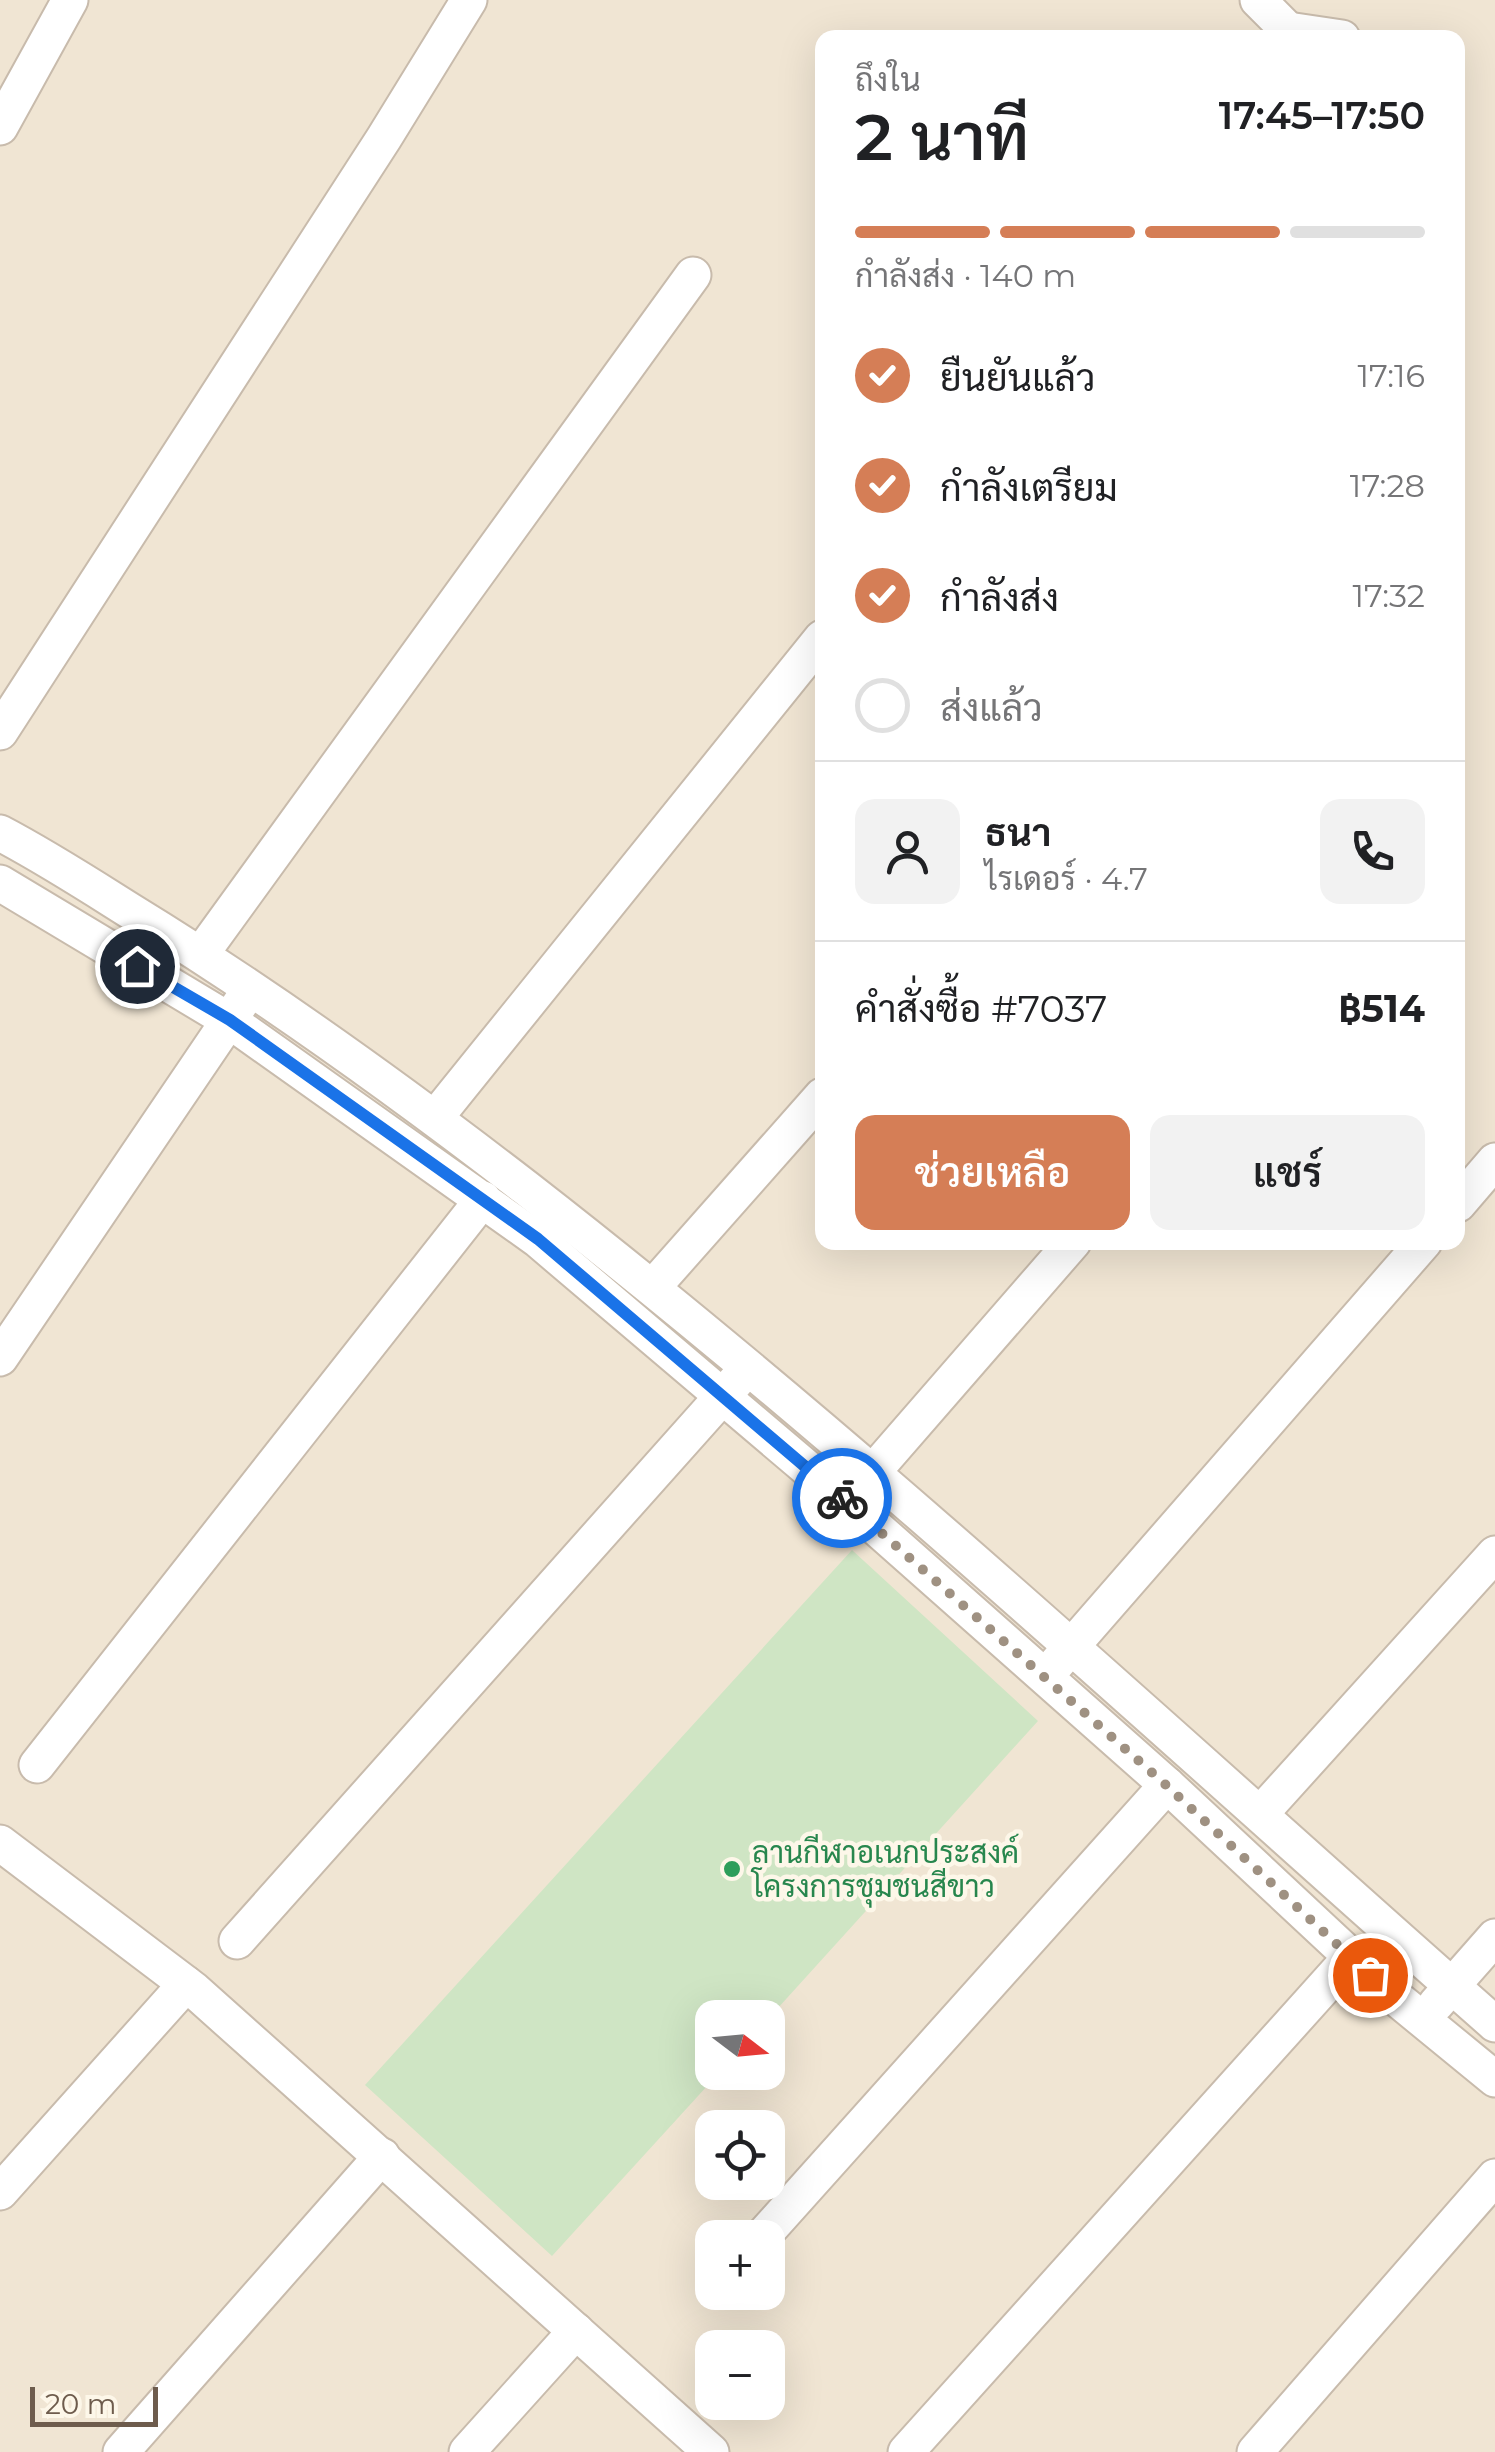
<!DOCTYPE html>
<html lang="th">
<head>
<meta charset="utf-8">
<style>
  body { margin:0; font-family:Montserrat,Sarabun,sans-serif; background:#f2f2f2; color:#202124; height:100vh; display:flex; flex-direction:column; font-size:38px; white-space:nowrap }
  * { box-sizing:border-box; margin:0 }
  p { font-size:32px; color:#757577 }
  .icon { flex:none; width:55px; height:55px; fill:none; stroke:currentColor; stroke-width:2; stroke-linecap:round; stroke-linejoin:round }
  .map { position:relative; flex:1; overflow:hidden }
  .panel { position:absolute; left:815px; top:30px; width:650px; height:1220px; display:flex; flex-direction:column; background:#fff; border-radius:20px; box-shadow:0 10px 40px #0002 }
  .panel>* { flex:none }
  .needle { width:65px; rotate:106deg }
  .buttons { position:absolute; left:695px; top:2000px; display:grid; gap:20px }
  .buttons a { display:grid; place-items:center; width:90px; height:90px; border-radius:20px; background:#fff; box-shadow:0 10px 40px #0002; font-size:50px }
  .scale { position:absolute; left:30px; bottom:25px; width:128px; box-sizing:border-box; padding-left:10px; border:5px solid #6e5c4d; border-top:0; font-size:28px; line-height:35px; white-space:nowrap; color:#6e5c4d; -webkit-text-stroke:8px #fdf7e9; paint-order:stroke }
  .pin { position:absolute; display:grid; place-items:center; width:85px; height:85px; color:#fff; margin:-42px; border:5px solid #fff; border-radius:50%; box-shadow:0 2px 10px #0007 }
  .courier { position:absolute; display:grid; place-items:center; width:100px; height:100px; margin:-50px; border:8px solid #1a73e8; border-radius:50%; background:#fff; color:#222; box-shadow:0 2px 12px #0007 }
  .head em { font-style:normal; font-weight:600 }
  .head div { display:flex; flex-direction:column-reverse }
  .head { display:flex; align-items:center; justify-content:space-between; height:170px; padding:0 40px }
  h1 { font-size:65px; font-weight:600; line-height:75px }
  .bar { display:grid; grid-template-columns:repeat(4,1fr); gap:15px 10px; align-content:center; height:120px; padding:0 40px }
  .bar i { height:12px; border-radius:8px; background:#e0e0e0 }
  .bar .current { background:#d57e56 }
  .bar p { grid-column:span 4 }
  .line { display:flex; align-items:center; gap:25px; padding:0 40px; border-top:2px solid #e0e0e0 }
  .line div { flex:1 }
  .round { display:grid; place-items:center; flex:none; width:105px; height:105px; border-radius:20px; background:#f2f2f2 }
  ol { padding:0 40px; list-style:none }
  li { display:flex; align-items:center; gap:30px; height:110px }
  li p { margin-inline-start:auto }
  li .icon { padding:10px; border-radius:50%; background:#d57e56; color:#fff; stroke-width:4 }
  li:last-child { color:#757577 }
  li i { width:55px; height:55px; border:5px solid #e0e0e0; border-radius:50% }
  .cta { display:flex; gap:20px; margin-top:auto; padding:20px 40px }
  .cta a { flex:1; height:115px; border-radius:20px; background:#d57e56; color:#fff; font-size:40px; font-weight:600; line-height:115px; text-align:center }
  .cta a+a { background:#f2f2f2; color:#202124 }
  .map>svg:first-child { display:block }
  .residential { fill:#f0e5d3; fill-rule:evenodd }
  .green { fill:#cfe5c4 }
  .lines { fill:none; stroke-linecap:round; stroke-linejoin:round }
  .street-casing { stroke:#c8bbac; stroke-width:39 }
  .street { stroke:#fff; stroke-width:35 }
  .done { stroke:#9f9182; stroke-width:10; stroke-dasharray:0 18 }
  .route { stroke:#1a73e8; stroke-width:12 }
  .leisure-dot { fill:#2e9e5b; stroke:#fdf7e9; stroke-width:4 }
  .labels { text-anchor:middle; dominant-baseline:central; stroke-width:9; stroke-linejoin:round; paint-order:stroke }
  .leisure-label { font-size:30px; fill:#27864d; stroke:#fdf7e9; text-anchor:start }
</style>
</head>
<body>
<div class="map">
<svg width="1495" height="2452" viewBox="0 0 1495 2452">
  <rect width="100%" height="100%" fill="#f9f3e4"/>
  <path class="residential" d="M 0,0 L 1495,0 L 1495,2452 L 0,2452 ZM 822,38 L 1458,38 L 1458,1242 L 822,1242 ZM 712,2018 L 768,2018 L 768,2072 L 712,2072 ZM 712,2128 L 768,2128 L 768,2182 L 712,2182 ZM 712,2238 L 768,2238 L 768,2292 L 712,2292 ZM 712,2348 L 768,2348 L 768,2402 L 712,2402 Z"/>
  <path class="green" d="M 852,1550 L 1038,1721 L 768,2019 L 712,2018 L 712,2072 L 719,2073 L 552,2256 L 365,2085 Z"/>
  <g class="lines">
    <defs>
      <g id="street">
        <path d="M 1258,0 L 1288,30"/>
        <path d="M 1284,38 L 1288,30 L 1342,38"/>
        <path d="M 0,127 L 70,0"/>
        <path d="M 0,732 L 384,138 L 469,0"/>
        <path d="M 0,833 C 46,857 89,885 132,912 C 269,996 399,1090 526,1188 C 863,1450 1175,1742 1495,2024"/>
        <path d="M 0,883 L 230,1021 L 537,1239 L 854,1508 L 1167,1785 L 1390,1993 L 1495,2079"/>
        <path d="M 201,954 L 693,275"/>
        <path d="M 435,1118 L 822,638"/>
        <path d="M 1458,1204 L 1495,1161"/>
        <path d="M 653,1287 L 822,1096"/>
        <path d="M 0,1358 L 242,1001"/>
        <path d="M 872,1473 L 1073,1242"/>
        <path d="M 1057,1663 L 1424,1242"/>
        <path d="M 37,1765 L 483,1199"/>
        <path d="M 1261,1813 L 1495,1554"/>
        <path d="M 0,1843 L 194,1990 L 711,2452"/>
        <path d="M 237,1941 L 737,1380"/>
        <path d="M 1436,2004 L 1495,1937"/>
        <path d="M 0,2192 L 186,1984"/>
        <path d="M 761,2238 L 1167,1785"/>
        <path d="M 121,2452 L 382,2156"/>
        <path d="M 467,2452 L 576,2331"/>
        <path d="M 906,2452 L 1351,1957"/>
        <path d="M 1255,2452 L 1495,2177"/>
      </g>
    </defs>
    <use href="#street" class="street-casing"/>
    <use href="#street" class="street"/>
  </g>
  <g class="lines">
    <path class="done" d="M 842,1498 L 1166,1785 L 1370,1975"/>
    <path class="route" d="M 137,966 L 230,1020 L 538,1239 L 842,1498"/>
  </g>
  <circle class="leisure-dot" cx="732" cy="1869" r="10"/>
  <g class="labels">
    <g class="leisure-label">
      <text x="752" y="1852">ลานกีฬาอเนกประสงค์<tspan x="752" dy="34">โครงการชุมชนสีขาว</tspan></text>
    </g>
  </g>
</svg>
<div class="buttons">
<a><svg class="needle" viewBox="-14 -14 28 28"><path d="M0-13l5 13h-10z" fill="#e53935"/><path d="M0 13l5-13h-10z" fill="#757577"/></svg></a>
<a><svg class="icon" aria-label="locate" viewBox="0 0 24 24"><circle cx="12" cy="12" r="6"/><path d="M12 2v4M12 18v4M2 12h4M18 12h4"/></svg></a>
<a>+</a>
<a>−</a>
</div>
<div class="scale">20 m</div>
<div class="pin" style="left:1370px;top:1975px;background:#ea580c"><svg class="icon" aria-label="bag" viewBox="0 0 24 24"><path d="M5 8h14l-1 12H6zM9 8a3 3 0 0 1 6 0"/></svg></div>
<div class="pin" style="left:137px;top:966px;background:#1f2937"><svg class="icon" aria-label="home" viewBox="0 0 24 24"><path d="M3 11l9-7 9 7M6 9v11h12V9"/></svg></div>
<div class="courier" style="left:842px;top:1498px"><svg class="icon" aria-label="bike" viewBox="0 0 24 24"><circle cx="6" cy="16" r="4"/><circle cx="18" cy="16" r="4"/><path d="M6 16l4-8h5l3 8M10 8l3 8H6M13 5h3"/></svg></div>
<section class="panel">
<div class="head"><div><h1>2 นาที</h1><p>ถึงใน</p></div><em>17:45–17:50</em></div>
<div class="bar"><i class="current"></i><i class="current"></i><i class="current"></i><i></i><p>กำลังส่ง · 140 m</p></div>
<ol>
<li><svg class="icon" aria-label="check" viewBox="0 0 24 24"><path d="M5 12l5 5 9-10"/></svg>ยืนยันแล้ว<p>17:16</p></li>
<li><svg class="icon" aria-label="check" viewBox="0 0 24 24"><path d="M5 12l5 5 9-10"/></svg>กำลังเตรียม<p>17:28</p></li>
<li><svg class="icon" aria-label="check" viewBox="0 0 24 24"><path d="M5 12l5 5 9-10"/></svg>กำลังส่ง<p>17:32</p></li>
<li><i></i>ส่งแล้ว</li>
</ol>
<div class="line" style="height:180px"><a class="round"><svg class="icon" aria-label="person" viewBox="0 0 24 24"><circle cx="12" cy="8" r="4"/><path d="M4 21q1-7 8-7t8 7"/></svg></a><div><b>ธนา</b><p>ไรเดอร์ · 4.7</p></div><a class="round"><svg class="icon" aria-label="phone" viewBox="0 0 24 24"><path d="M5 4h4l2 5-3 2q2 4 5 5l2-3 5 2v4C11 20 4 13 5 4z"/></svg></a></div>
<div class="line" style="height:130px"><div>คำสั่งซื้อ #7037</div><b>฿514</b></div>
<div class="cta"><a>ช่วยเหลือ</a><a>แชร์</a></div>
</section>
</div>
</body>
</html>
